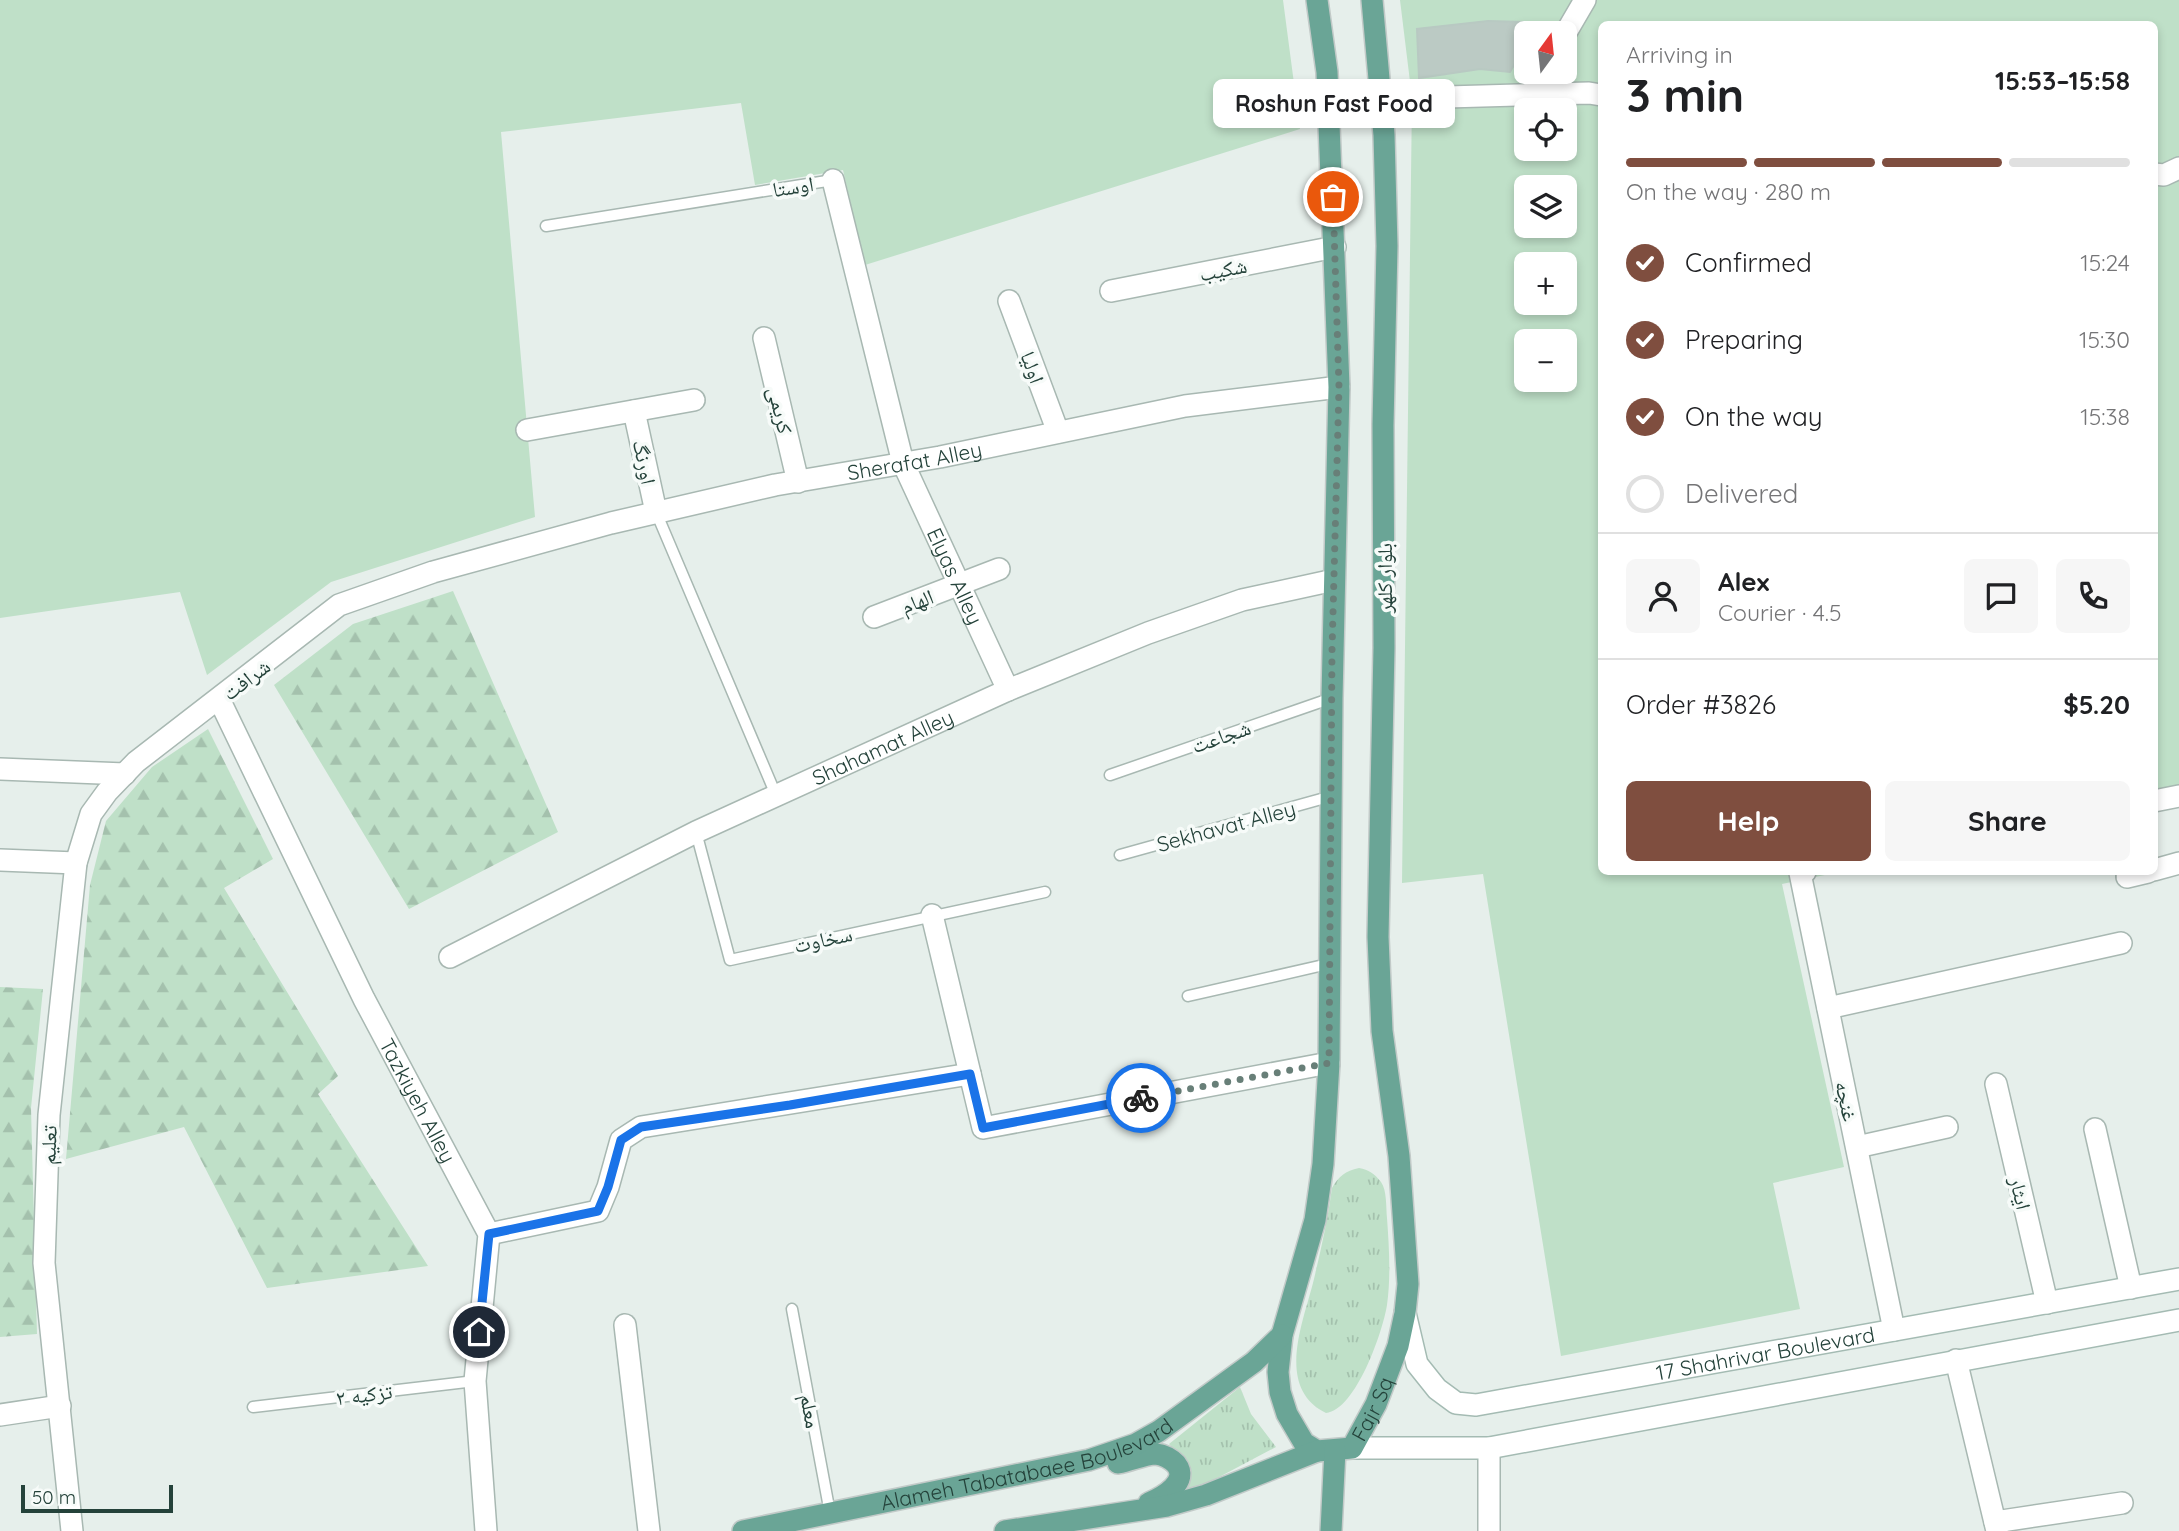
<!DOCTYPE html>
<html lang="en">
<head>
<meta charset="utf-8">
<style>
  body { margin:0; font-family:Quicksand,"Noto Naskh Arabic",sans-serif; background:#f6f6f6; color:#202124; height:100vh; display:flex; flex-direction:column; font-size:26px; white-space:nowrap }
  * { box-sizing:border-box; margin:0 }
  p { font-size:23px; color:#757577 }
  .icon { flex:none; width:38px; height:38px; fill:none; stroke:currentColor; stroke-width:2; stroke-linecap:round; stroke-linejoin:round }
  .map { position:relative; flex:1; overflow:hidden }
  .panel { position:absolute; left:1598px; top:21px; width:560px; height:854px; display:flex; flex-direction:column; background:#fff; border-radius:10px; box-shadow:0 4px 10px #0003 }
  .panel>* { flex:none }
  .needle { width:46px; rotate:15deg }
  .buttons { position:absolute; left:1514px; top:21px; display:grid; gap:14px }
  .buttons a { display:grid; place-items:center; width:63px; height:63px; border-radius:10px; background:#fff; box-shadow:0 4px 10px #0003; font-size:35px }
  .scale { position:absolute; left:21px; bottom:18px; width:152px; box-sizing:border-box; padding-left:7px; border:4px solid #24423a; border-top:0; font-size:19px; line-height:24px; white-space:nowrap; color:#24423a; -webkit-text-stroke:5px #f7fbf9; paint-order:stroke }
  .pin { position:absolute; display:grid; place-items:center; width:60px; height:60px; color:#fff; margin:-30px; border:4px solid #fff; border-radius:50%; box-shadow:0 2px 7px #0007 }
  .courier { position:absolute; display:grid; place-items:center; width:70px; height:70px; margin:-35px; border:5px solid #1a73e8; border-radius:50%; background:#fff; color:#222; box-shadow:0 2px 9px #0007 }
  .bubble { position:absolute; height:49px; border-radius:10px; background:#fff; box-shadow:0 4px 10px #0003; font-size:23px; font-weight:800; line-height:49px; text-align:center }
  .overview em { font-style:normal; font-weight:800 }
  .overview div { display:flex; flex-direction:column-reverse }
  .overview { display:flex; align-items:center; justify-content:space-between; height:119px; padding:0 28px }
  h1 { font-size:46px; font-weight:800; line-height:52px }
  .bar { display:grid; grid-template-columns:repeat(4,1fr); gap:10px 7px; align-content:center; height:84px; padding:0 28px }
  .bar i { height:9px; border-radius:5px; background:#e0e0e0 }
  .bar .current { background:#7f4e3f }
  .bar p { grid-column:span 4 }
  .line { display:flex; align-items:center; gap:18px; padding:0 28px; border-top:2px solid #e0e0e0 }
  .line div { flex:1 }
  .round { display:grid; place-items:center; flex:none; width:74px; height:74px; border-radius:10px; background:#f6f6f6 }
  ol { padding:0 28px; list-style:none }
  li { display:flex; align-items:center; gap:21px; height:77px }
  li p { margin-inline-start:auto }
  li .icon { padding:7px; border-radius:50%; background:#7f4e3f; color:#fff; stroke-width:4 }
  li:last-child { color:#757577 }
  li i { width:38px; height:38px; border:4px solid #e0e0e0; border-radius:50% }
  .button { display:flex; gap:14px; margin-top:auto; padding:14px 28px }
  .button a { flex:1; height:80px; border-radius:10px; background:#7f4e3f; color:#fff; font-size:28px; font-weight:800; line-height:80px; text-align:center }
  .button a+a { background:#f6f6f6; color:#202124 }
  .map>svg:first-child { display:block }
  .grass { fill:url(#grass-tufts) }
  .forest { fill:url(#forest-firs) }
  .garden { fill:#bfe0c8; fill-rule:evenodd }
  .building { fill:#bbcac4; stroke:#b8c9c2; stroke-width:2 }
  .lines { fill:none; stroke-linecap:round; stroke-linejoin:round }
  .lane-casing { stroke:#a8b8b2; stroke-width:13 }
  .street-casing { stroke:#a8b8b2; stroke-width:24 }
  .secondary-casing { stroke:#a4bbb3; stroke-width:24 }
  .primary-casing { stroke:#c2cac8; stroke-width:24 }
  .lane { stroke:#fff; stroke-width:10 }
  .street { stroke:#fff; stroke-width:21 }
  .secondary { stroke:#fff; stroke-width:21 }
  .primary { stroke:#6aa596; stroke-width:21 }
  .done { stroke:#687f78; stroke-width:7; stroke-dasharray:0 12.6 }
  .route { stroke:#1a73e8; stroke-width:9 }
  .labels { text-anchor:middle; dominant-baseline:central; stroke-width:7; stroke-linejoin:round; paint-order:stroke }
  .street-label { font-size:21px; fill:#24423a; stroke:#f7fbf9 }
</style>
</head>
<body>
<div class="map">
<svg width="2179" height="1531" viewBox="0 0 2179 1531">
  <defs>
    <pattern id="grass-tufts" width="24" height="20" patternUnits="userSpaceOnUse" patternTransform="scale(1.75)"><rect width="24" height="20" fill="#bfe0c8"/><path d="M3 7l-1-3M5 7V3M7 7l1-3M15 17l-1-3M17 17v-4M19 17l1-3" fill="none" stroke="#a4c1ad"/></pattern>
    <pattern id="forest-firs" width="22" height="20" patternUnits="userSpaceOnUse" patternTransform="scale(1.75)"><rect width="22" height="20" fill="#bfe0c8"/><path d="M5 1l3.5 6h-7zM16 11l3.5 6h-7z" fill="#a4c1ad"/></pattern>
  </defs>
  <rect width="100%" height="100%" fill="#e6efeb"/>
  <g class="grass">
    <path d="M 1359,1168 C 1369,1170 1374,1173 1381,1182 C 1387,1190 1386,1208 1387,1218 C 1389,1246 1391,1277 1387,1305 C 1383,1331 1356,1410 1326,1413 C 1274,1387 1304,1321 1314,1279 C 1321,1249 1328,1219 1332,1188 C 1339,1176 1345,1171 1359,1168 Z"/>
    <path d="M 1240,1387 L 1251,1414 L 1276,1447 L 1189,1493 C 1187,1470 1185,1462 1169,1444 Z"/>
  </g>
  <g class="forest">
    <path d="M 453,591 L 558,832 L 409,909 L 274,685 L 353,624 Z"/>
    <path d="M 208,729 L 273,859 L 224,888 L 338,1076 L 318,1094 L 428,1266 L 267,1288 L 184,1127 L 66,1159 L 90,885 L 106,821 L 152,767 Z"/>
    <path d="M 0,987 L 43,989 L 31,1108 L 37,1334 L 0,1337 Z"/>
  </g>
  <g class="garden">
    <path d="M 0,0 L 1283,0 L 1300,129 L 865,265 L 843,170 L 755,185 L 741,103 L 501,132 L 535,517 L 331,582 L 207,675 L 180,592 L 0,618 Z"/>
    <path d="M 1400,0 L 2179,0 L 2179,797 L 2154,802 L 2154,24 L 1601,24 L 1601,872 L 1839,872 L 1782,884 L 1844,1167 L 1773,1183 L 1800,1309 L 1561,1356 L 1483,874 L 1402,883 L 1412,98 ZM 1526,33 L 1564,33 L 1564,72 L 1526,72 ZM 1526,110 L 1564,110 L 1564,149 L 1526,149 ZM 1526,187 L 1564,187 L 1564,226 L 1526,226 ZM 1526,264 L 1564,264 L 1564,303 L 1526,303 ZM 1526,341 L 1564,341 L 1564,380 L 1526,380 Z"/>
  </g>
  <path class="building" d="M 1488,21 L 1524,22 L 1524,48 L 1510,72 L 1480,69 L 1419,78 L 1417,29 Z"/>
  <g class="lines">
    <defs>
      <g id="lane">
        <path d="M 546,226 L 833,180"/>
        <path d="M 656,512 L 776,795"/>
        <path d="M 1110,775 L 1332,698"/>
        <path d="M 696,832 L 730,960 L 1045,892"/>
        <path d="M 1120,855 L 1332,796"/>
        <path d="M 1188,996 L 1328,964"/>
        <path d="M 792,1309 L 830,1513"/>
        <path d="M 253,1407 L 475,1381"/>
      </g>
      <g id="street">
        <path d="M 1564,36 L 1585,0"/>
        <path d="M 1531,94 L 1544,72"/>
        <path d="M 1382,103 L 1412,98 L 1589,93 L 1601,95"/>
        <path d="M 2154,174 L 2164,175 L 2179,168"/>
        <path id="s1" d="M 833,180 L 903,463 L 1008,690"/>
        <path d="M 1111,291 L 1335,247"/>
        <path d="M 1009,301 L 1058,432"/>
        <path d="M 764,338 L 798,482"/>
        <path d="M 634,411 L 656,512"/>
        <path d="M 527,430 L 694,400"/>
        <path d="M 874,617 L 999,569"/>
        <path id="s2" d="M 219,699 L 364,999 L 489,1234 L 475,1381 L 486,1531"/>
        <path d="M 0,769 L 125,774"/>
        <path d="M 2154,801 L 2179,796"/>
        <path d="M 0,860 L 76,863"/>
        <path d="M 2154,870 L 2179,863"/>
        <path d="M 1805,872 L 1800,873 L 1894,1330"/>
        <path d="M 2127,877 L 2148,872"/>
        <path d="M 932,915 L 983,1128 L 1329,1063"/>
        <path id="s3" d="M 450,957 L 696,832 L 1008,690 L 1148,633 L 1242,600 L 1334,580"/>
        <path d="M 1828,1008 L 2121,943"/>
        <path d="M 1996,1084 L 2047,1303"/>
        <path d="M 2095,1129 L 2131,1288"/>
        <path d="M 1857,1147 L 1947,1127"/>
        <path d="M 489,1234 L 598,1211 L 608,1187 L 621,1140 L 641,1127 L 970,1074"/>
        <path d="M 625,1325 L 649,1531"/>
        <path d="M 1956,1360 L 1997,1531"/>
        <path d="M 0,1415 L 60,1406"/>
        <path d="M 1489,1448 L 1489,1531"/>
        <path d="M 1995,1522 L 2122,1503"/>
        <path id="s4" d="M 72,1531 L 44,1263 L 49,1115 L 76,863 L 91,814 L 107,792 L 136,762 L 339,605 L 433,572 L 611,523 L 775,485 L 940,457 L 1185,406 L 1339,387"/>
      </g>
      <g id="secondary">
        <path id="s5" d="M 1405,1313 L 1417,1364 L 1437,1389 L 1456,1403 L 1476,1405 L 2179,1279"/>
        <path d="M 1352,1448 L 1489,1448 L 2179,1320"/>
      </g>
      <g id="primary">
        <path id="s6" d="M 1317,0 L 1327,72 L 1339,387 L 1332,698 L 1329,1063 L 1323,1164 L 1315,1220 L 1282,1335 L 1278,1372 L 1280,1392 L 1287,1414 L 1304,1443 L 1317,1451 L 1352,1448 L 1376,1404 L 1398,1346 L 1405,1313 L 1408,1284 L 1399,1156 L 1382,1031 L 1378,937 L 1384,648 L 1383,425 L 1387,246 L 1384,135 L 1372,0"/>
        <path d="M 1118,1463 C 1130,1461 1145,1454 1156,1454 C 1164,1455 1170,1458 1176,1464 C 1190,1482 1163,1497 1149,1503"/>
        <path id="s7" d="M 743,1531 L 1089,1460 L 1136,1444 L 1159,1431 L 1254,1362 L 1282,1335"/>
        <path d="M 1005,1531 L 1167,1506 L 1206,1495 L 1317,1451"/>
        <path d="M 1331,1531 L 1335,1450"/>
      </g>
    </defs>
    <use href="#lane" class="lane-casing"/>
    <use href="#street" class="street-casing"/>
    <use href="#secondary" class="secondary-casing"/>
    <use href="#primary" class="primary-casing"/>
    <use href="#lane" class="lane"/>
    <use href="#street" class="street"/>
    <use href="#secondary" class="secondary"/>
    <use href="#primary" class="primary"/>
  </g>
  <g class="lines">
    <path class="done" d="M 1141,1098 L 1329,1063 L 1332,651 L 1339,387 L 1333,197"/>
    <path class="route" d="M 479,1332 L 489,1234 L 598,1211 L 608,1187 L 621,1140 L 641,1127 L 790,1105 L 970,1074 L 983,1128 L 1141,1098"/>
  </g>
  <g class="labels">
    <g class="street-label">
      <text transform="translate(793 186) rotate(-9)">اوستا</text>
      <text transform="translate(1223 269) rotate(-11)">شکیب</text>
      <text transform="translate(1033 367) rotate(70)">اولیا</text>
      <text transform="translate(781 410) rotate(77)">کریمی</text>
      <text stroke="none"><textPath href="#s4" startOffset="1642">Sherafat Alley</textPath></text>
      <text transform="translate(645 462) rotate(78)">اورنگ</text>
      <text stroke="none"><textPath href="#s1" startOffset="416">Elyas Alley</textPath></text>
      <text transform="translate(1384 578) rotate(-90)">بلوار کلهر</text>
      <text transform="translate(917 601) rotate(-21)">الهام</text>
      <text transform="translate(246 679) rotate(-37)">شرافت</text>
      <text transform="translate(1221 736) rotate(-19)">شجاعت</text>
      <text stroke="none"><textPath href="#s3" startOffset="481">Shahamat Alley</textPath></text>
      <text transform="translate(1226 826) rotate(-15)">Sekhavat Alley</text>
      <text transform="translate(823 939) rotate(-12)">سخاوت</text>
      <text stroke="none"><textPath href="#s2" startOffset="448">Tazkiyeh Alley</textPath></text>
      <text transform="translate(1847 1101) rotate(78)">غنچه</text>
      <text transform="translate(48 1145) rotate(-88)">تعلیم</text>
      <text transform="translate(2021 1193) rotate(77)">ایثار</text>
      <text stroke="none"><textPath href="#s5" startOffset="422">17 Shahrivar Boulevard</textPath></text>
      <text transform="translate(364 1394) rotate(-7)">تزکیه ۲</text>
      <text stroke="none"><textPath href="#s6" startOffset="1550">Fajr Sq</textPath></text>
      <text transform="translate(811 1411) rotate(80)">معلم</text>
      <text stroke="none"><textPath href="#s7" startOffset="292">Alameh Tabatabaee Boulevard</textPath></text>
    </g>
  </g>
</svg>
<div class="buttons">
<a><svg class="needle" viewBox="-14 -14 28 28"><path d="M0-13l5 13h-10z" fill="#e53935"/><path d="M0 13l5-13h-10z" fill="#757577"/></svg></a>
<a><svg class="icon" aria-label="locate" viewBox="0 0 24 24"><circle cx="12" cy="12" r="6"/><path d="M12 2v4M12 18v4M2 12h4M18 12h4"/></svg></a>
<a><svg class="icon" aria-label="layers" viewBox="0 0 24 24"><path d="M12 4l9 5-9 5-9-5zM3 14l9 5 9-5"/></svg></a>
<a>+</a>
<a>−</a>
</div>
<div class="scale">50 m</div>
<div class="pin" style="left:1333px;top:197px;background:#ea580c"><svg class="icon" aria-label="bag" viewBox="0 0 24 24"><path d="M5 8h14l-1 12H6zM9 8a3 3 0 0 1 6 0"/></svg></div>
<div class="pin" style="left:479px;top:1332px;background:#1f2937"><svg class="icon" aria-label="home" viewBox="0 0 24 24"><path d="M3 11l9-7 9 7M6 9v11h12V9"/></svg></div>
<div class="courier" style="left:1141px;top:1098px"><svg class="icon" aria-label="bike" viewBox="0 0 24 24"><circle cx="6" cy="16" r="4"/><circle cx="18" cy="16" r="4"/><path d="M6 16l4-8h5l3 8M10 8l3 8H6M13 5h3"/></svg></div>
<div class="bubble" style="left:1213px;top:79px;width:242px">Roshun Fast Food</div>
<section class="panel">
<div class="overview"><div><h1>3 min</h1><p>Arriving in</p></div><em>15:53–15:58</em></div>
<div class="bar"><i class="current"></i><i class="current"></i><i class="current"></i><i></i><p>On the way · 280 m</p></div>
<ol>
<li><svg class="icon" aria-label="check" viewBox="0 0 24 24"><path d="M5 12l5 5 9-10"/></svg>Confirmed<p>15:24</p></li>
<li><svg class="icon" aria-label="check" viewBox="0 0 24 24"><path d="M5 12l5 5 9-10"/></svg>Preparing<p>15:30</p></li>
<li><svg class="icon" aria-label="check" viewBox="0 0 24 24"><path d="M5 12l5 5 9-10"/></svg>On the way<p>15:38</p></li>
<li><i></i>Delivered</li>
</ol>
<div class="line" style="height:126px"><a class="round"><svg class="icon" aria-label="person" viewBox="0 0 24 24"><circle cx="12" cy="8" r="4"/><path d="M4 21q1-7 8-7t8 7"/></svg></a><div><b>Alex</b><p>Courier · 4.5</p></div><a class="round"><svg class="icon" aria-label="chat" viewBox="0 0 24 24"><path d="M4 5h16v11H9l-5 4z"/></svg></a><a class="round"><svg class="icon" aria-label="phone" viewBox="0 0 24 24"><path d="M5 4h4l2 5-3 2q2 4 5 5l2-3 5 2v4C11 20 4 13 5 4z"/></svg></a></div>
<div class="line" style="height:91px"><div>Order #3826</div><b>$5.20</b></div>
<div class="button"><a>Help</a><a>Share</a></div>
</section>
</div>
</body>
</html>
